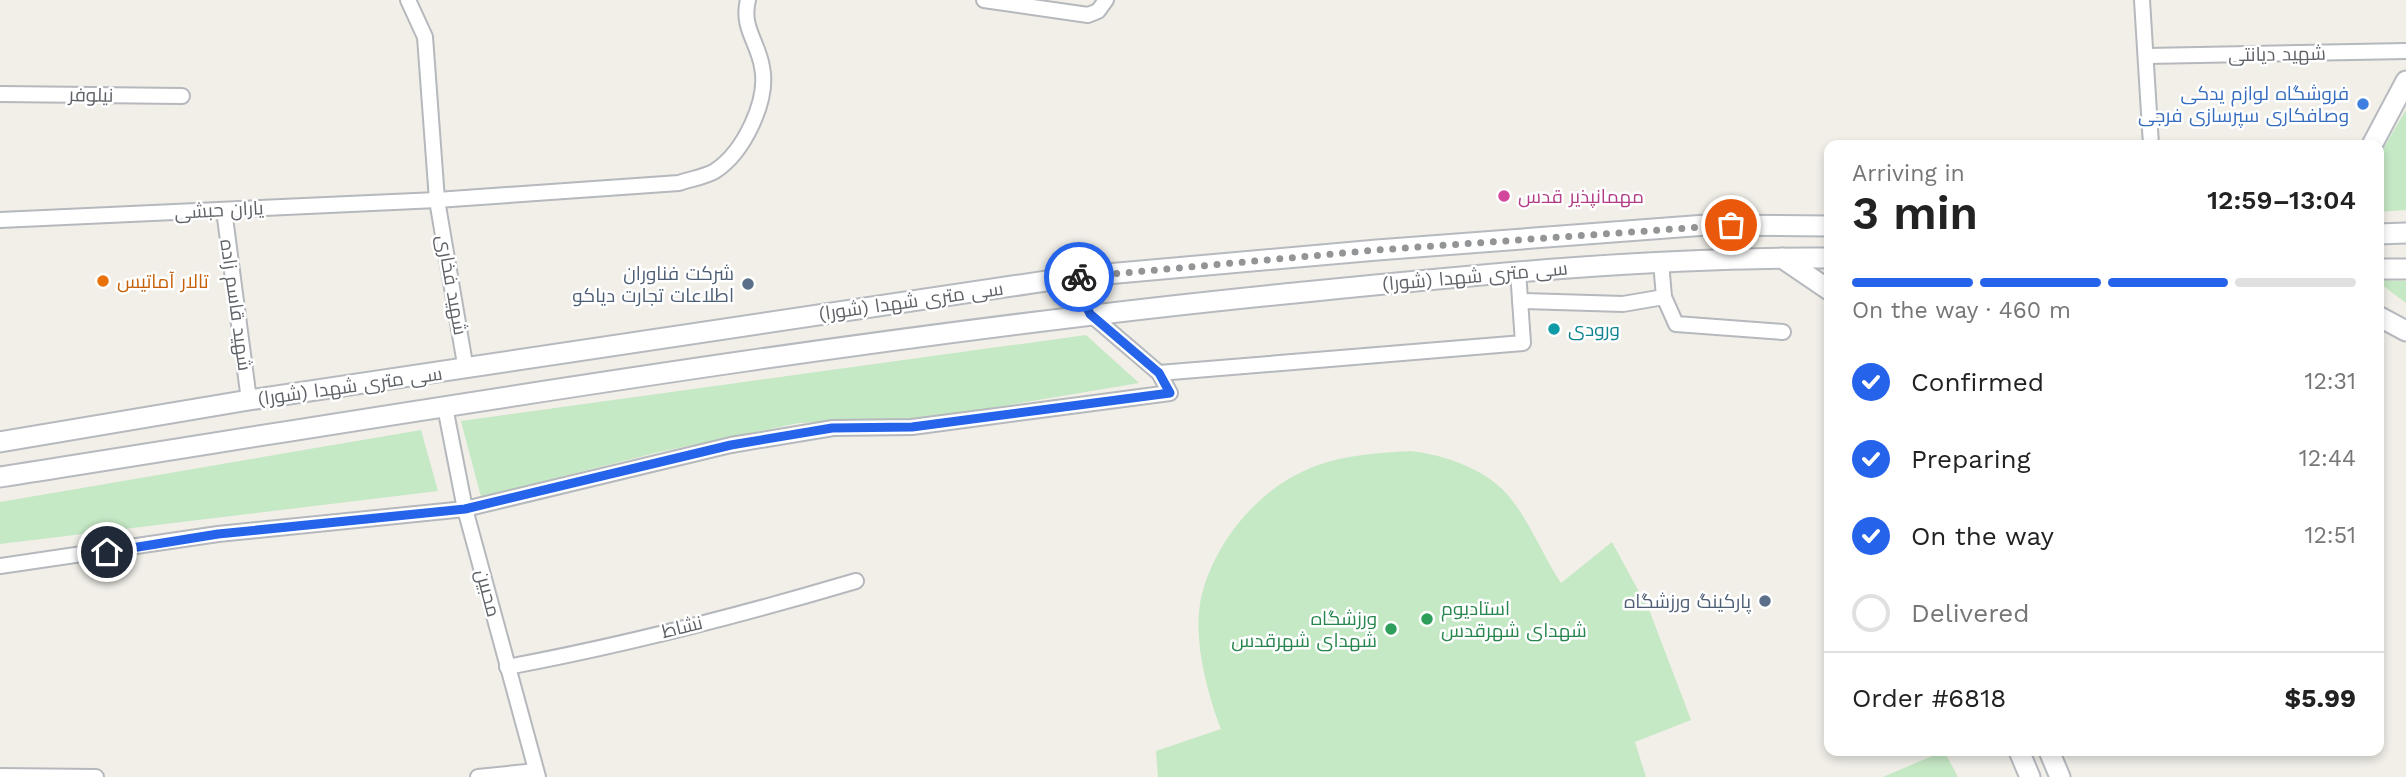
<!DOCTYPE html>
<html lang="en">
<head>
<meta charset="utf-8">
<style>
  body { margin:0; font-family:"Work Sans",Cairo,sans-serif; background:#f6f6f6; color:#222; height:100vh; display:flex; flex-direction:column; font-size:26px; white-space:nowrap }
  * { box-sizing:border-box; margin:0 }
  p { font-size:23px; color:#767676 }
  .icon { flex:none; width:38px; height:38px; fill:none; stroke:currentColor; stroke-width:2; stroke-linecap:round; stroke-linejoin:round }
  .map { position:relative; flex:1; overflow:hidden }
  .sheet { position:absolute; left:1824px; top:140px; width:560px; height:616px; display:flex; flex-direction:column; background:#fff; border-radius:14px; box-shadow:0 4px 10px #0003 }
  .sheet>* { flex:none }
  .pin { position:absolute; display:grid; place-items:center; width:60px; height:60px; color:#fff; margin:-30px; border:4px solid #fff; border-radius:50%; box-shadow:0 2px 7px #0007 }
  .courier { position:absolute; display:grid; place-items:center; width:70px; height:70px; margin:-35px; border:5px solid #2563eb; border-radius:50%; background:#fff; color:#222; box-shadow:0 2px 9px #0007 }
  .headline em { font-style:normal; font-weight:600 }
  .headline div { display:flex; flex-direction:column-reverse }
  .headline { display:flex; align-items:center; justify-content:space-between; height:119px; padding:0 28px }
  h1 { font-size:46px; font-weight:600; line-height:52px }
  .bar { display:grid; grid-template-columns:repeat(4,1fr); gap:10px 7px; align-content:center; height:84px; padding:0 28px }
  .bar i { height:9px; border-radius:5px; background:#e0e0e0 }
  .bar .on { background:#2563eb }
  .bar p { grid-column:span 4 }
  .line { display:flex; align-items:center; gap:18px; padding:0 28px; border-top:2px solid #e0e0e0 }
  .line div { flex:1 }
  ol { padding:0 28px; list-style:none }
  li { display:flex; align-items:center; gap:21px; height:77px }
  li p { margin-inline-start:auto }
  li .icon { padding:7px; border-radius:50%; background:#2563eb; color:#fff; stroke-width:4 }
  li:last-child { color:#767676 }
  li i { width:38px; height:38px; border:4px solid #e0e0e0; border-radius:50% }
  .map>svg:first-child { display:block }
  .green { fill:#c5e8c5 }
  .lines { fill:none; stroke-linecap:round; stroke-linejoin:round }
  .street-casing { stroke:#b5b8bc; stroke-width:18 }
  .secondary-casing { stroke:#b6babf; stroke-width:23 }
  .street { stroke:#fff; stroke-width:14 }
  .secondary { stroke:#fff; stroke-width:19 }
  .done { stroke:#929495; stroke-width:7; stroke-dasharray:0 12.6 }
  .route { stroke:#2563eb; stroke-width:9 }
  .shop-dot { fill:#3f7fe0; stroke:#fff; stroke-width:2.5 }
  .hotel-dot { fill:#d1479c; stroke:#fff; stroke-width:2.5 }
  .food-dot { fill:#e8710a; stroke:#fff; stroke-width:2.5 }
  .service-dot { fill:#5c6f8a; stroke:#fff; stroke-width:2.5 }
  .culture-dot { fill:#0f9aa8; stroke:#fff; stroke-width:2.5 }
  .leisure-dot { fill:#2e9e5b; stroke:#fff; stroke-width:2.5 }
  .labels { text-anchor:middle; dominant-baseline:central; stroke-width:5; stroke-linejoin:round; paint-order:stroke }
  .street-label { font-size:19px; fill:#5f6368; stroke:#fff }
  .shop-label { font-size:19px; fill:#366cbe; stroke:#fff; text-anchor:end }
  .hotel-label { font-size:19px; fill:#b23c85; stroke:#fff; text-anchor:start }
  .service-label { font-size:19px; fill:#4e5e75; stroke:#fff; text-anchor:end }
  .food-label { font-size:19px; fill:#c56008; stroke:#fff; text-anchor:start }
  .culture-label { font-size:19px; fill:#0d838f; stroke:#fff; text-anchor:start }
  .leisure-label { font-size:19px; fill:#27864d; stroke:#fff; text-anchor:start }
</style>
</head>
<body>
<div class="map">
<svg width="2406" height="777" viewBox="0 0 2406 777">
  <rect width="100%" height="100%" fill="#f1efe8"/>
  <g class="green">
    <path d="M 2406,110 L 2406,210 L 2378,212 L 2378,157 Z"/>
    <path d="M 2378,280 L 2406,281 L 2406,303 L 2378,282 Z"/>
    <path d="M 1086,335 L 1139,383 L 932,418 L 799,423 L 659,452 L 481,497 L 461,421 Z"/>
    <path d="M 421,430 L 438,491 L 0,544 L 0,502 Z"/>
    <path d="M 1411,451 C 1445,455 1489,470 1511,499 C 1531,524 1543,556 1561,583 L 1612,542 L 1650,612 L 1691,720 L 1635,742 L 1646,777 L 1158,777 L 1156,751 L 1221,729 C 1207,693 1194,642 1200,604 C 1210,548 1255,492 1306,470 C 1339,455 1376,453 1411,451 Z"/>
    <path d="M 1944,751 L 1958,777 L 1883,777 Z"/>
  </g>
  <g class="lines">
    <defs>
      <g id="street">
        <path d="M 408,0 L 425,37 L 437,200 L 466,370"/>
        <path d="M 984,0 L 1088,15 L 1098,11 L 1106,0"/>
        <path d="M 2142,0 L 2151,145"/>
        <path d="M 2147,56 L 2406,51"/>
        <path d="M 0,94 L 182,96"/>
        <path d="M 224,210 L 249,400"/>
        <path d="M 0,220 L 437,200 L 679,183 C 690,179 705,177 715,171 C 744,152 769,100 762,67 C 758,42 741,27 748,0"/>
        <path d="M 1661,262 L 1664,297 L 1676,324 L 1783,332"/>
        <path d="M 1520,301 L 1623,304 L 1664,297"/>
        <path d="M 1159,373 L 1523,343 L 1518,271"/>
        <path d="M 445,407 L 465,509 L 538,777"/>
        <path d="M 0,566 L 218,534 L 465,509 L 731,445 L 833,428 L 912,427 L 1170,393 L 1159,373 L 1090,314"/>
        <path d="M 507,667 C 625,645 741,615 856,581"/>
        <path d="M 0,776 L 96,777"/>
        <path d="M 478,777 L 536,771"/>
      </g>
      <g id="secondary">
        <path d="M 2372,145 L 2406,81"/>
        <path d="M 2378,234 L 2406,233"/>
        <path d="M 1782,258 L 1829,290"/>
        <path d="M 2378,269 L 2406,269"/>
        <path d="M 1073,277 L 1090,314"/>
        <path d="M 2378,316 L 2406,331"/>
        <path d="M 0,442 L 249,400 L 1073,277 L 1377,250 L 1706,225 L 1829,226"/>
        <path d="M 0,477 C 427,410 854,337 1284,294 C 1465,276 1646,257 1829,258"/>
        <path d="M 2019,751 L 2030,777"/>
        <path d="M 2049,751 L 2060,777"/>
      </g>
    </defs>
    <use href="#street" class="street-casing"/>
    <use href="#secondary" class="secondary-casing"/>
    <use href="#street" class="street"/>
    <use href="#secondary" class="secondary"/>
  </g>
  <g class="lines">
    <path class="done" d="M 1079,277 L 1377,250 L 1731,225"/>
    <path class="route" d="M 107,552 L 218,534 L 465,509 L 731,445 L 832,428 L 912,427 L 1170,393 L 1159,373 L 1090,314 L 1073,277 L 1079,277"/>
  </g>
  <circle class="shop-dot" cx="2363" cy="104" r="7"/>
  <circle class="hotel-dot" cx="1504" cy="196" r="7"/>
  <circle class="food-dot" cx="103" cy="281" r="7"/>
  <g class="service-dot">
    <circle cx="748" cy="284" r="7"/>
    <circle cx="1765" cy="601" r="7"/>
  </g>
  <circle class="culture-dot" cx="1554" cy="329" r="7"/>
  <g class="leisure-dot">
    <circle cx="1427" cy="619" r="7"/>
    <circle cx="1391" cy="629" r="7"/>
  </g>
  <g class="labels">
    <g class="street-label">
      <text transform="translate(2277 54) rotate(-1)">شهید دیانتی</text>
      <text transform="translate(91 95) rotate(1)">نیلوفر</text>
      <text transform="translate(219 210) rotate(-3)">یاران حبشی</text>
      <text transform="translate(1475 276) rotate(-5)">سی متری شهدا (شورا)</text>
      <text transform="translate(452 285) rotate(80)">شهید فخاری</text>
      <text transform="translate(911 301) rotate(-8)">سی متری شهدا (شورا)</text>
      <text transform="translate(236 305) rotate(82)">شهید قاسم زاده</text>
      <text transform="translate(350 386) rotate(-8)">سی متری شهدا (شورا)</text>
      <text transform="translate(488 593) rotate(75)">محبین</text>
      <text transform="translate(682 627) rotate(-14)">نشاط</text>
    </g>
    <g class="shop-label">
      <text x="2349" y="93">فروشگاه لوازم یدکی<tspan x="2349" dy="22">وصافکاری سپرسازی فرجی</tspan></text>
    </g>
    <g class="hotel-label">
      <text x="1518" y="196">مهمانپذیر قدس</text>
    </g>
    <g class="service-label">
      <text x="734" y="273">شرکت فناوران<tspan x="734" dy="22">اطلاعات تجارت دیاکو</tspan></text>
      <text x="1751" y="601">پارکینگ ورزشگاه</text>
    </g>
    <g class="food-label">
      <text x="117" y="281">تالار آماتیس</text>
    </g>
    <g class="culture-label">
      <text x="1568" y="329">ورودی</text>
    </g>
    <g class="leisure-label">
      <text x="1441" y="608">استادیوم<tspan x="1441" dy="22">شهدای شهرقدس</tspan></text>
      <text x="1377" y="618" text-anchor="end">ورزشگاه<tspan x="1377" dy="22">شهدای شهرقدس</tspan></text>
    </g>
  </g>
</svg>
<div class="pin" style="left:1731px;top:225px;background:#ea580c"><svg class="icon" aria-label="bag" viewBox="0 0 24 24"><path d="M5 8h14l-1 12H6zM9 8a3 3 0 0 1 6 0"/></svg></div>
<div class="pin" style="left:107px;top:552px;background:#1f2937"><svg class="icon" aria-label="home" viewBox="0 0 24 24"><path d="M3 11l9-7 9 7M6 9v11h12V9"/></svg></div>
<div class="courier" style="left:1079px;top:277px"><svg class="icon" aria-label="bike" viewBox="0 0 24 24"><circle cx="6" cy="16" r="4"/><circle cx="18" cy="16" r="4"/><path d="M6 16l4-8h5l3 8M10 8l3 8H6M13 5h3"/></svg></div>
<section class="sheet">
<div class="headline"><div><h1>3 min</h1><p>Arriving in</p></div><em>12:59–13:04</em></div>
<div class="bar"><i class="on"></i><i class="on"></i><i class="on"></i><i></i><p>On the way · 460 m</p></div>
<ol>
<li><svg class="icon" aria-label="check" viewBox="0 0 24 24"><path d="M5 12l5 5 9-10"/></svg>Confirmed<p>12:31</p></li>
<li><svg class="icon" aria-label="check" viewBox="0 0 24 24"><path d="M5 12l5 5 9-10"/></svg>Preparing<p>12:44</p></li>
<li><svg class="icon" aria-label="check" viewBox="0 0 24 24"><path d="M5 12l5 5 9-10"/></svg>On the way<p>12:51</p></li>
<li><i></i>Delivered</li>
</ol>
<div class="line" style="height:91px"><div>Order #6818</div><b>$5.99</b></div>
</section>
</div>
</body>
</html>
